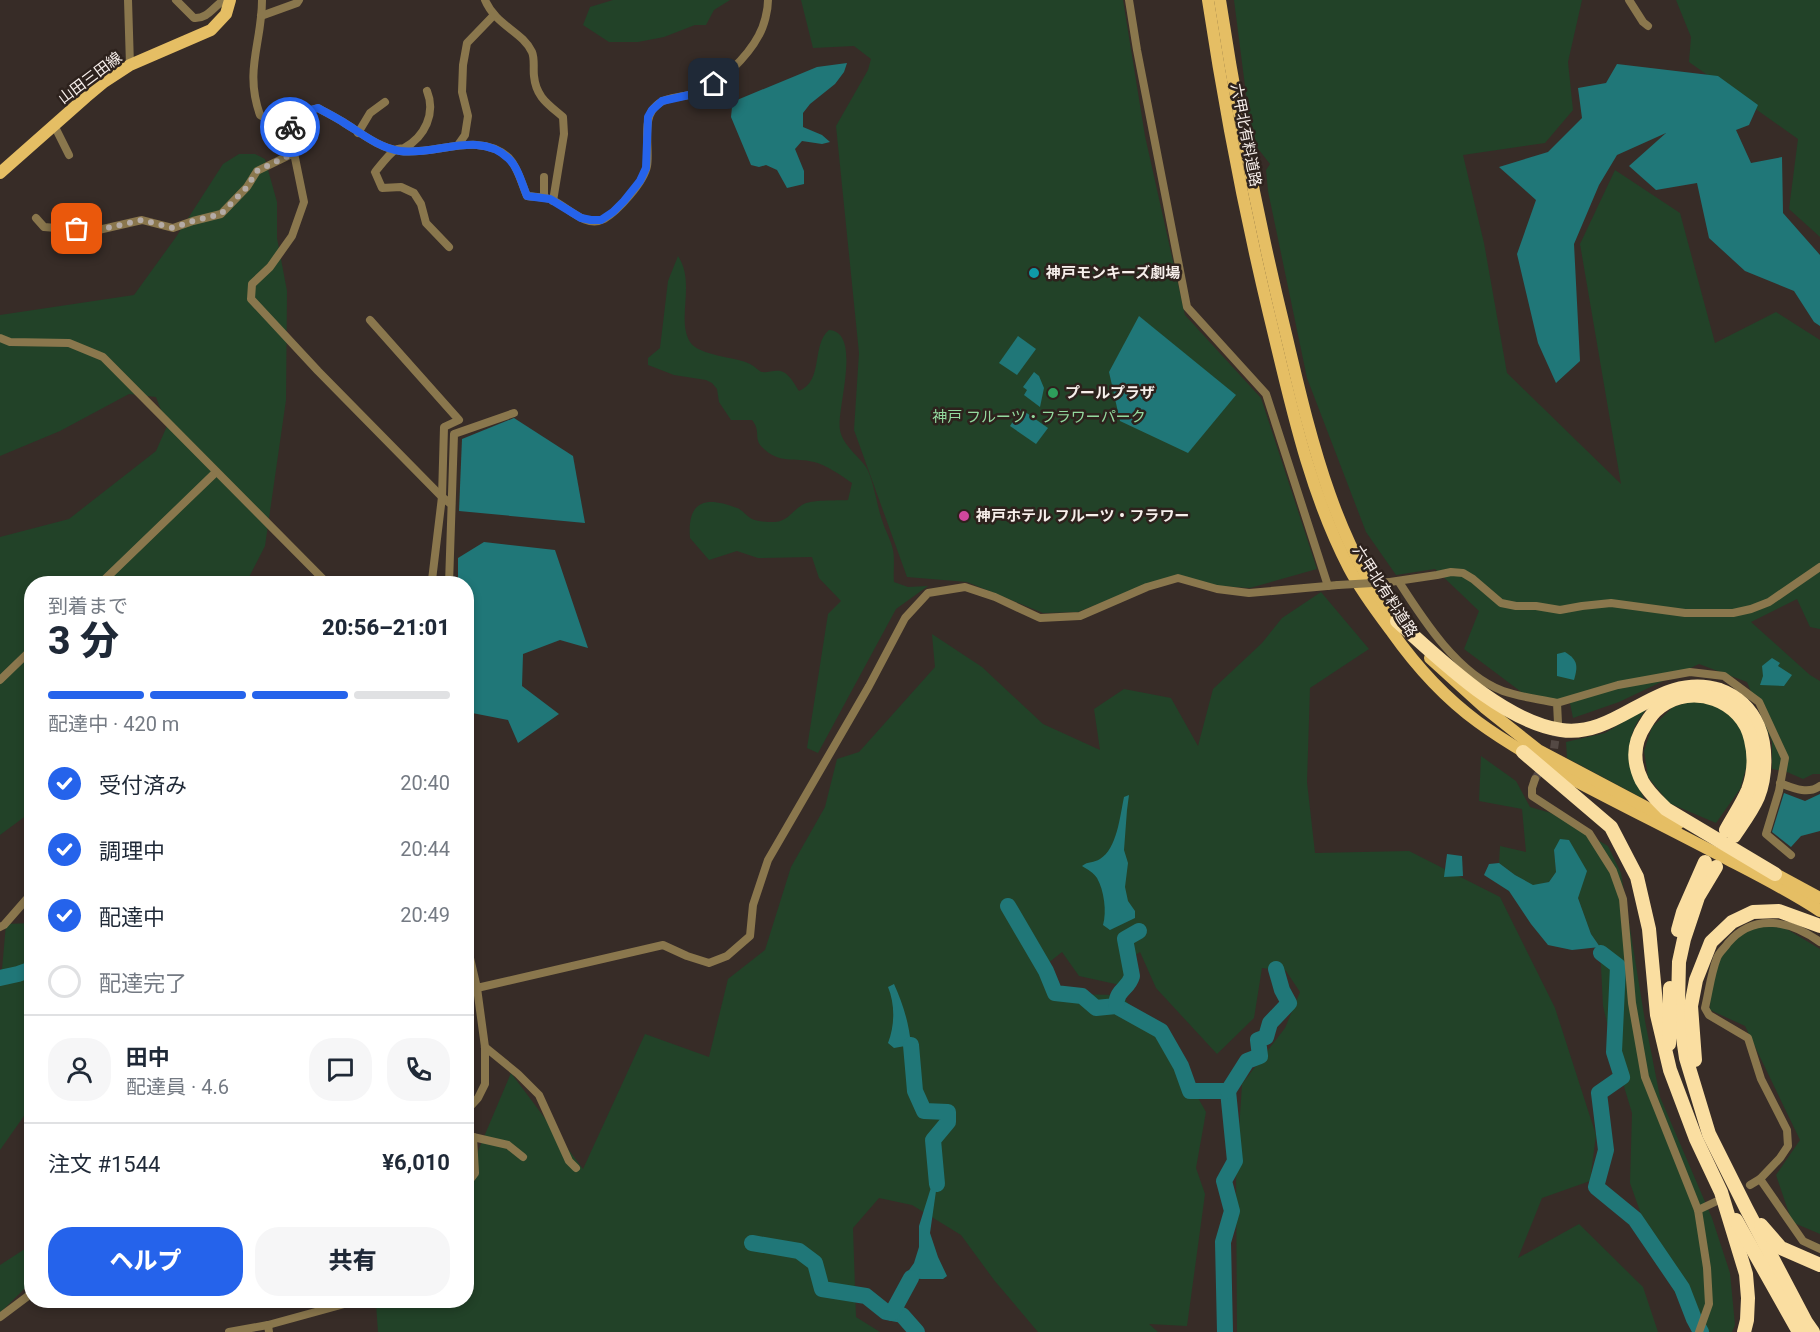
<!DOCTYPE html>
<html lang="ja">
<head>
<meta charset="utf-8">
<style>
  body { margin:0; font-family:Roboto,"Noto Sans JP",sans-serif; background:#f6f6f7; color:#1f2937; height:100vh; display:flex; flex-direction:column; font-size:22px; white-space:nowrap }
  * { box-sizing:border-box; margin:0 }
  p { font-size:20px; color:#747a83 }
  .icon { flex:none; width:33px; height:33px; fill:none; stroke:currentColor; stroke-width:2; stroke-linecap:round; stroke-linejoin:round }
  .map { position:relative; flex:1; overflow:hidden }
  .details { position:absolute; left:24px; top:576px; width:450px; height:732px; display:flex; flex-direction:column; background:#fff; border-radius:24px; box-shadow:0 3px 9px #0003 }
  .details>* { flex:none }
  .pin { position:absolute; display:grid; place-items:center; width:51px; height:51px; color:#fff; margin:-26px; border-radius:12px; box-shadow:0 3px 9px #0006 }
  .courier { position:absolute; display:grid; place-items:center; width:60px; height:60px; margin:-30px; border:4px solid #2563eb; border-radius:50%; background:#fff; color:#222; box-shadow:0 2px 8px #0007 }
  .summary em { font-style:normal; font-weight:800 }
  .summary div { display:flex; flex-direction:column-reverse }
  .summary { display:flex; align-items:center; justify-content:space-between; height:102px; padding:0 24px }
  h1 { font-size:39px; font-weight:800; line-height:45px }
  .bar { display:grid; grid-template-columns:repeat(4,1fr); gap:9px 6px; align-content:center; height:72px; padding:0 24px }
  .bar i { height:8px; border-radius:4px; background:#e0e1e3 }
  .bar .selected { background:#2563eb }
  .bar p { grid-column:span 4 }
  .line { display:flex; align-items:center; gap:15px; padding:0 24px; border-top:2px solid #e0e1e3 }
  .line div { flex:1 }
  .round { display:grid; place-items:center; flex:none; width:63px; height:63px; border-radius:24px; background:#f6f6f7 }
  ol { padding:0 24px; list-style:none }
  li { display:flex; align-items:center; gap:18px; height:66px }
  li p { margin-inline-start:auto }
  li .icon { padding:6px; border-radius:50%; background:#2563eb; color:#fff; stroke-width:4 }
  li:last-child { color:#747a83 }
  li i { width:33px; height:33px; border:3px solid #e0e1e3; border-radius:50% }
  .primary-button { display:flex; gap:12px; margin-top:auto; padding:12px 24px }
  .primary-button a { flex:1; height:69px; border-radius:24px; background:#2563eb; color:#fff; font-size:24px; font-weight:800; line-height:69px; text-align:center }
  .primary-button a+a { background:#f6f6f7; color:#1f2937 }
  .map>svg:first-child { display:block }
  .green { fill:#224228 }
  .water { fill:#207778 }
  .lines { fill:none; stroke-linecap:round; stroke-linejoin:round }
  .river { stroke:#207778; stroke-width:16 }
  .street-tunnel { stroke:#544944; stroke-width:8; stroke-dasharray:8 4; stroke-linecap:butt }
  .street { stroke:#8a774d; stroke-width:8 }
  .primary { stroke:#e5be64; stroke-width:12 }
  .highway { stroke:#fadea1; stroke-width:14 }
  .street-bridge { stroke:#8a774d; stroke-width:8 }
  .done { stroke:#b4aba6; stroke-width:6; stroke-dasharray:0 10.8 }
  .route { stroke:#2563eb; stroke-width:8 }
  .culture-dot { fill:#0f9aa8; stroke:#2d221d; stroke-width:2 }
  .leisure-dot { fill:#2e9e5b; stroke:#2d221d; stroke-width:2 }
  .hotel-dot { fill:#d1479c; stroke:#2d221d; stroke-width:2 }
  .labels { text-anchor:middle; dominant-baseline:central; stroke-width:5; stroke-linejoin:round; paint-order:stroke }
  .street-label { font-size:15px; fill:#f7efeb; stroke:#2d221d }
  .poi-label { font-size:15px; font-weight:bold; fill:#f7efeb; stroke:#2d221d; text-anchor:start }
  .park-label { font-size:15px; fill:#94da9f; stroke:#2d221d }
</style>
</head>
<body>
<div class="map">
<svg width="1820" height="1332" viewBox="0 0 1820 1332">
  <rect width="100%" height="100%" fill="#372c27"/>
  <g class="green">
    <path d="M 613,0 L 730,0 L 714,10 L 706,25 L 695,25 L 664,37 L 638,42 L 609,42 L 583,25 L 590,7 Z"/>
    <path d="M 801,0 L 1123,0 L 1145,136 L 1185,315 L 1261,398 L 1317,569 L 1250,588 L 1218,586 L 1178,576 L 1148,584 L 1078,612 L 1043,613 L 967,582 L 907,577 L 854,430 L 859,353 L 836,126 L 868,70 L 871,59 L 854,46 L 813,48 Z"/>
    <path d="M 1234,0 L 1582,0 L 1568,62 L 1573,110 L 1545,143 L 1463,155 L 1484,243 L 1507,373 L 1621,484 L 1580,244 L 1615,170 L 1680,213 L 1715,343 L 1776,312 L 1820,340 L 1820,629 L 1810,627 L 1797,599 L 1751,622 L 1810,675 L 1820,681 L 1820,774 L 1813,774 L 1803,779 L 1787,772 L 1772,769 L 1772,742 L 1747,682 L 1699,664 L 1619,702 L 1573,718 L 1570,703 L 1536,703 L 1464,649 L 1479,611 L 1435,569 L 1396,575 L 1366,532 L 1307,378 L 1268,191 L 1266,170 L 1270,164 L 1252,141 Z"/>
    <path d="M 1676,0 L 1820,0 L 1820,237 L 1789,209 L 1798,139 L 1689,62 L 1691,37 Z"/>
    <path d="M 239,154 L 255,154 L 265,159 L 277,202 L 277,238 L 287,291 L 286,400 L 265,546 L 246,583 L 32,584 L 31,812 L 0,835 L 0,537 L 69,519 L 156,451 L 167,426 L 156,397 L 129,394 L 60,431 L 0,456 L 0,315 L 134,295 L 176,237 L 223,164 Z"/>
    <path d="M 678,256 C 696,283 676,319 690,342 C 699,356 737,357 750,364 C 755,366 758,371 762,372 C 769,373 778,368 785,373 C 791,377 795,385 799,391 C 824,381 811,345 829,330 C 863,332 836,410 840,430 C 843,446 858,455 866,467 C 873,478 877,506 882,520 C 885,530 891,540 893,550 C 895,560 893,572 894,582 L 908,587 L 928,586 L 896,609 L 818,753 L 807,748 L 828,614 L 841,601 L 819,578 L 812,557 L 758,558 L 737,551 L 709,560 L 690,538 C 687,500 706,496 737,508 C 743,510 746,516 752,519 C 758,522 768,522 775,522 C 788,521 792,511 802,505 C 811,499 836,501 848,500 L 852,483 C 842,476 825,464 814,462 C 794,457 778,465 761,446 C 754,438 761,431 752,420 L 731,420 L 719,402 L 717,389 L 712,383 L 706,380 L 674,375 L 648,365 L 648,358 L 660,348 L 668,281 Z"/>
    <path d="M 1321,592 L 1369,649 L 1310,688 L 1307,782 L 1315,853 L 1409,851 L 1500,897 L 1555,1008 L 1596,1135 L 1590,1181 L 1542,1198 L 1518,1258 L 1579,1224 L 1643,1287 L 1658,1332 L 1237,1332 L 1236,1177 L 1242,1084 L 1285,1028 L 1300,992 L 1286,971 L 1262,968 L 1254,1018 L 1217,1054 L 1156,988 L 1140,952 L 1130,959 L 1120,985 L 1079,976 L 1062,952 L 1047,964 L 1061,994 L 1121,995 L 1175,1057 L 1206,1112 L 1196,1168 L 1205,1194 L 1187,1326 L 1149,1324 L 1158,1332 L 1038,1332 L 994,1280 L 961,1235 L 912,1205 L 879,1198 L 853,1228 L 856,1317 L 880,1332 L 378,1332 L 376,1304 L 396,1300 L 466,1300 L 467,1177 L 511,1073 L 583,1169 L 645,1034 L 709,1057 L 728,979 L 765,950 L 791,867 L 825,807 L 837,759 L 859,752 L 935,667 L 932,634 L 982,667 L 1043,724 L 1100,750 L 1094,709 L 1124,689 L 1171,698 L 1198,746 L 1213,689 L 1262,643 L 1282,618 Z"/>
    <path d="M 1695,700 L 1724,706 L 1740,721 L 1748,741 L 1747,765 L 1740,789 L 1716,823 L 1669,803 L 1648,777 L 1644,751 L 1652,727 L 1673,707 Z"/>
    <path d="M 1647,708 C 1643,714 1637,721 1634,729 C 1624,753 1635,777 1644,799 L 1567,758 L 1566,742 L 1605,733 Z"/>
    <path d="M 1481,756 L 1516,781 L 1530,807 L 1551,813 L 1608,846 L 1621,873 L 1645,1021 L 1660,1097 L 1712,1218 L 1730,1273 L 1735,1325 L 1732,1332 L 1707,1332 L 1700,1314 L 1687,1316 L 1654,1251 L 1630,1183 L 1632,1113 L 1616,1060 L 1603,1006 L 1600,947 L 1591,934 L 1578,898 L 1554,850 L 1556,872 L 1549,882 L 1533,886 L 1515,875 L 1499,863 L 1500,846 L 1526,852 L 1522,809 L 1479,801 Z"/>
    <path d="M 31,923 L 31,1106 L 0,1150 L 0,970 L 2,969 L 6,924 Z"/>
    <path d="M 1756,925 L 1785,928 L 1820,949 L 1820,1234 L 1792,1222 L 1776,1175 L 1800,1140 L 1745,1026 L 1710,1010 L 1711,971 L 1724,948 Z"/>
    <path d="M 31,1245 L 31,1282 L 0,1313 L 0,1265 Z"/>
  </g>
  <g class="water">
    <path d="M 847,63 L 844,72 L 835,84 L 810,104 L 803,113 L 803,127 L 822,135 L 830,142 L 822,144 L 802,141 L 795,149 L 804,171 L 804,184 L 787,188 L 777,170 L 766,165 L 759,167 L 751,165 L 731,117 L 732,107 L 737,100 L 817,67 Z"/>
    <path d="M 1617,64 L 1718,76 L 1758,105 L 1749,125 L 1736,130 L 1751,163 L 1782,157 L 1783,213 L 1820,255 L 1820,326 L 1814,322 L 1794,291 L 1745,271 L 1709,238 L 1697,183 L 1656,190 L 1629,166 L 1666,133 L 1617,155 L 1599,185 L 1574,244 L 1580,361 L 1556,383 L 1538,343 L 1517,254 L 1536,200 L 1499,167 L 1548,152 L 1582,118 L 1578,88 L 1606,83 Z"/>
    <path d="M 1139,316 L 1236,395 L 1188,453 L 1120,421 L 1109,372 Z"/>
    <path d="M 1018,336 L 1036,349 L 1017,375 L 999,363 Z"/>
    <path d="M 1034,372 L 1039,376 L 1044,388 L 1040,407 L 1024,395 L 1027,390 L 1023,387 Z"/>
    <path d="M 1021,409 L 1048,428 L 1036,444 L 1010,426 Z"/>
    <path d="M 514,418 L 573,456 L 585,523 L 459,511 L 462,439 Z"/>
    <path d="M 484,542 L 555,550 L 588,648 L 560,640 L 523,654 L 522,686 L 559,714 L 518,743 L 508,720 L 467,712 L 466,584 L 458,583 L 458,558 Z"/>
    <path d="M 1565,652 C 1578,660 1578,666 1574,680 L 1557,676 L 1557,654 Z"/>
    <path d="M 1772,658 L 1780,663 L 1778,666 L 1792,675 L 1784,686 L 1760,685 L 1763,676 L 1762,666 Z"/>
    <path d="M 1784,793 L 1805,801 L 1820,794 L 1820,831 L 1801,836 L 1791,847 L 1772,832 Z"/>
    <path d="M 1129,795 L 1127,810 L 1124,850 L 1128,863 L 1125,887 L 1128,901 L 1135,911 L 1135,918 L 1110,930 L 1103,925 C 1107,912 1104,890 1097,878 C 1094,873 1087,869 1082,866 C 1088,861 1094,863 1100,859 C 1117,849 1120,816 1124,797 Z"/>
    <path d="M 1560,839 L 1569,840 L 1587,871 L 1578,898 L 1591,934 L 1600,947 L 1572,950 L 1548,945 L 1531,924 L 1509,891 L 1484,875 L 1489,864 L 1499,863 L 1515,875 L 1533,885 L 1549,882 L 1556,872 L 1554,850 Z"/>
    <path d="M 1447,854 L 1462,856 L 1463,876 L 1444,877 Z"/>
    <path d="M 894,984 C 903,1004 909,1023 911,1045 L 894,1048 L 888,1043 C 895,1025 895,1004 888,987 Z"/>
    <path d="M 933,1181 L 937,1184 L 930,1233 L 938,1257 L 947,1276 L 943,1279 L 921,1279 L 911,1278 L 907,1273 L 914,1263 L 919,1247 L 919,1226 Z"/>
  </g>
  <g class="lines">
    <g class="river">
      <path d="M 1008,906 L 1046,971 L 1055,993 L 1082,996 L 1096,1008 L 1116,1006 L 1161,1031 L 1181,1066 L 1190,1091 L 1228,1091 L 1235,1161 L 1224,1181 L 1232,1211 L 1223,1242 L 1225,1332"/>
      <path d="M 1601,953 L 1618,966 L 1614,1052 L 1622,1077 L 1599,1093 L 1606,1150 L 1596,1187 L 1635,1219 L 1682,1288 L 1694,1319 L 1701,1332"/>
      <path d="M 0,978 L 18,974 L 32,969"/>
      <path d="M 1116,1006 C 1117,988 1128,990 1132,976 L 1125,939 L 1139,931"/>
      <path d="M 911,1045 L 915,1091 L 924,1111 L 948,1112 L 948,1122 L 933,1140 L 937,1184"/>
      <path d="M 1228,1091 L 1247,1061 L 1260,1056 L 1258,1040 L 1266,1037 L 1270,1023 L 1289,1003 L 1282,990 L 1276,969"/>
      <path d="M 752,1243 L 799,1251 L 815,1263 L 822,1289 L 866,1296 L 886,1312 L 902,1315 L 917,1332"/>
      <path d="M 892,1313 L 911,1278"/>
    </g>
    <path class="street-tunnel" d="M 1535,779 L 1554,749 L 1557,728"/>
    <g class="street">
      <path d="M 128,0 L 130,65"/>
      <path d="M 176,0 L 194,18 C 208,19 213,7 224,0"/>
      <path d="M 262,0 C 262,43 244,70 260,115 L 272,122 L 280,123 L 289,122 L 303,112 L 318,108 C 327,113 335,117 343,122 C 361,133 379,148 400,151 C 435,156 479,130 509,158 C 518,167 522,185 527,196 C 534,197 543,197 550,199 C 566,205 585,229 604,219 C 618,211 644,182 647,166 C 650,150 642,121 654,108 C 664,96 681,98 696,93 C 718,87 748,56 759,35 C 764,26 768,11 768,0"/>
      <path d="M 485,0 C 496,26 522,31 532,52 C 535,59 533,69 534,76 C 536,97 548,104 563,117 L 564,134 L 553,201"/>
      <path d="M 1129,0 L 1137,50 L 1187,307 L 1266,394 L 1328,586"/>
      <path d="M 1629,0 L 1643,22 L 1648,26"/>
      <path d="M 261,16 L 297,3 L 299,0"/>
      <path d="M 427,91 C 436,113 425,137 404,148 C 401,149 398,148 395,150 C 388,155 381,165 375,172 L 382,188 L 401,187 L 414,193 L 421,204 L 426,223 L 449,247"/>
      <path d="M 289,122 L 294,153 L 304,202 L 292,236 L 270,267 L 252,284 L 251,299 L 318,371 L 442,497 L 451,504"/>
      <path d="M 54,125 L 69,155"/>
      <path d="M 358,133 L 370,113 L 385,102"/>
      <path d="M 458,145 L 465,135 L 468,116 L 462,92 L 463,65 L 467,43 L 494,15"/>
      <path d="M 544,198 L 544,177"/>
      <path d="M 36,218 L 44,227 L 94,231 L 142,220 L 173,228 L 193,221 L 221,214 L 247,187 L 257,171 L 294,153"/>
      <path d="M 370,320 L 459,420 L 444,427 L 442,497 L 432,580 L 426,584"/>
      <path d="M 0,338 L 10,342 L 69,343 L 103,357 L 328,584"/>
      <path d="M 1390,582 L 1437,575 L 1451,572 L 1463,573 L 1473,579 L 1501,603 L 1516,606 L 1536,606 L 1560,610 L 1582,606 L 1611,603 L 1685,613 L 1733,613 L 1751,609 L 1769,602 L 1820,567"/>
      <path d="M 1399,582 C 1424,621 1458,674 1503,691 C 1520,697 1539,699 1557,703 L 1558,723"/>
      <path d="M 100,584 L 216,472"/>
      <path d="M 449,584 L 454,434 L 514,413"/>
      <path d="M 0,680 L 32,649"/>
      <path d="M 1557,703 L 1618,685 L 1690,672 L 1724,676 L 1759,702 L 1785,758 L 1779,791 L 1766,834 L 1791,855"/>
      <path d="M 1535,779 L 1532,788 L 1532,796 L 1589,833 L 1613,871 L 1623,899 L 1632,1003 L 1645,1077 L 1698,1210 L 1707,1268 L 1709,1304 L 1699,1332"/>
      <path d="M 1780,783 C 1793,788 1808,795 1820,786"/>
      <path d="M 0,927 L 4,925 L 32,893"/>
      <path d="M 466,941 L 477,988 L 663,945 L 687,956 L 709,963 L 727,956 L 750,936 L 753,905 L 768,860 L 869,686 L 905,618 L 928,593 L 965,587 L 995,597 L 1040,618 L 1080,616 L 1147,587 L 1178,578 L 1217,589 L 1249,593 L 1338,585"/>
      <path d="M 485,1047 L 518,1074 L 539,1095 L 569,1161 L 576,1168"/>
      <path d="M 466,1111 L 478,1098 L 485,1084 L 485,1047 L 477,988"/>
      <path d="M 473,1137 L 508,1145 L 523,1157"/>
      <path d="M 466,1138 L 473,1137 L 475,1173 L 466,1185"/>
      <path d="M 1760,1179 L 1780,1158 L 1788,1146 L 1787,1130 L 1761,1079 L 1748,1038 L 1709,1015 L 1705,1008 C 1709,991 1711,973 1717,958 C 1719,952 1725,948 1728,943 C 1754,912 1791,921 1820,942"/>
      <path d="M 1750,1185 L 1760,1179 L 1803,1241 L 1820,1249"/>
      <path d="M 1698,1210 L 1715,1202"/>
      <path d="M 0,1317 L 32,1293"/>
      <path d="M 268,1325 L 359,1300"/>
      <path d="M 229,1332 L 268,1325 L 269,1332"/>
    </g>
    <g class="primary">
      <path d="M 1208,0 C 1224,105 1244,210 1269,314 C 1290,400 1308,489 1349,568 C 1361,591 1377,612 1392,632 C 1416,666 1444,697 1478,722 C 1508,744 1541,762 1574,780 C 1625,807 1676,832 1727,859 C 1758,875 1790,891 1820,911"/>
      <path d="M 1220,0 C 1237,112 1259,224 1286,334 C 1309,431 1335,550 1402,627"/>
      <path d="M 0,173 L 86,97 L 104,82 L 130,65 L 211,30 L 226,14 L 230,0"/>
      <path d="M 1430,658 L 1485,708 L 1538,750 L 1678,824"/>
      <path d="M 1768,870 L 1820,898"/>
    </g>
    <g class="highway">
      <path d="M 1397,621 C 1441,660 1502,721 1561,730 C 1619,739 1658,670 1720,690 C 1737,696 1751,709 1758,726 C 1767,747 1766,777 1758,797 C 1752,811 1742,824 1734,836"/>
      <path d="M 1523,752 L 1611,827 L 1637,877 L 1649,929 L 1657,1015 L 1670,1070 L 1696,1139 L 1721,1192 L 1746,1274 L 1748,1298 L 1747,1320 L 1744,1332"/>
      <path d="M 1726,830 C 1733,817 1742,804 1748,790 C 1754,774 1755,756 1751,740 C 1743,700 1692,682 1660,707 C 1653,712 1649,718 1645,725 C 1633,743 1632,761 1642,781 C 1648,792 1658,801 1666,809 L 1775,874"/>
      <path d="M 1716,867 L 1698,897 L 1684,939 L 1679,962 L 1678,1004 L 1686,1058 L 1709,1134 L 1746,1208 L 1806,1322 L 1813,1332"/>
      <path d="M 1678,930 L 1683,912 L 1705,862"/>
      <path d="M 1669,1044 L 1670,988"/>
      <path d="M 1695,1060 L 1691,1006 L 1696,980 L 1711,942 L 1732,922 L 1753,912 L 1779,911 L 1820,926"/>
      <path d="M 1736,1220 L 1799,1332"/>
      <path d="M 1761,1225 L 1781,1248 L 1820,1265"/>
    </g>
    <path class="street-bridge" d="M 1338,585 L 1390,582"/>
  </g>
  <g class="lines">
    <path class="done" d="M 77,229 L 94,231 L 142,220 L 173,228 L 193,221 L 221,214 L 247,187 L 257,171 L 294,153 L 290,127"/>
    <path class="route" d="M 290,127 L 289,122 L 303,112 L 318,108 C 327,113 335,117 343,122 C 361,133 379,148 400,151 C 435,156 479,130 508,158 C 518,167 522,184 527,196 L 550,199 L 581,218 L 591,220 L 601,220 L 613,212 L 624,201 L 640,181 L 646,168 L 648,117 L 652,110 L 662,101 L 698,93 L 714,84"/>
  </g>
  <circle class="culture-dot" cx="1034" cy="273" r="6"/>
  <circle class="leisure-dot" cx="1053" cy="393" r="6"/>
  <circle class="hotel-dot" cx="964" cy="516" r="6"/>
  <g class="labels">
    <g class="street-label">
      <text transform="translate(90 78) rotate(-37)">山田三田線</text>
      <text transform="translate(1246 135) rotate(79)">六甲北有料道路</text>
      <text transform="translate(1385 591) rotate(57)">六甲北有料道路</text>
    </g>
    <g class="poi-label">
      <text x="1046" y="273">神戸モンキーズ劇場</text>
      <text x="1065" y="393">プールプラザ</text>
      <text x="976" y="516">神戸ホテル フルーツ・フラワー</text>
    </g>
    <g class="park-label">
      <text x="1039" y="417">神戸 フルーツ・フラワーパーク</text>
    </g>
  </g>
</svg>
<div class="pin" style="left:77px;top:229px;background:#ea580c"><svg class="icon" aria-label="bag" viewBox="0 0 24 24"><path d="M5 8h14l-1 12H6zM9 8a3 3 0 0 1 6 0"/></svg></div>
<div class="pin" style="left:714px;top:84px;background:#1f2937"><svg class="icon" aria-label="home" viewBox="0 0 24 24"><path d="M3 11l9-7 9 7M6 9v11h12V9"/></svg></div>
<div class="courier" style="left:290px;top:127px"><svg class="icon" aria-label="bike" viewBox="0 0 24 24"><circle cx="6" cy="16" r="4"/><circle cx="18" cy="16" r="4"/><path d="M6 16l4-8h5l3 8M10 8l3 8H6M13 5h3"/></svg></div>
<section class="details">
<div class="summary"><div><h1>3 分</h1><p>到着まで</p></div><em>20:56–21:01</em></div>
<div class="bar"><i class="selected"></i><i class="selected"></i><i class="selected"></i><i></i><p>配達中 · 420 m</p></div>
<ol>
<li><svg class="icon" aria-label="check" viewBox="0 0 24 24"><path d="M5 12l5 5 9-10"/></svg>受付済み<p>20:40</p></li>
<li><svg class="icon" aria-label="check" viewBox="0 0 24 24"><path d="M5 12l5 5 9-10"/></svg>調理中<p>20:44</p></li>
<li><svg class="icon" aria-label="check" viewBox="0 0 24 24"><path d="M5 12l5 5 9-10"/></svg>配達中<p>20:49</p></li>
<li><i></i>配達完了</li>
</ol>
<div class="line" style="height:108px"><a class="round"><svg class="icon" aria-label="person" viewBox="0 0 24 24"><circle cx="12" cy="8" r="4"/><path d="M4 21q1-7 8-7t8 7"/></svg></a><div><b>田中</b><p>配達員 · 4.6</p></div><a class="round"><svg class="icon" aria-label="chat" viewBox="0 0 24 24"><path d="M4 5h16v11H9l-5 4z"/></svg></a><a class="round"><svg class="icon" aria-label="phone" viewBox="0 0 24 24"><path d="M5 4h4l2 5-3 2q2 4 5 5l2-3 5 2v4C11 20 4 13 5 4z"/></svg></a></div>
<div class="line" style="height:78px"><div>注文 #1544</div><b>¥6,010</b></div>
<div class="primary-button"><a>ヘルプ</a><a>共有</a></div>
</section>
</div>
</body>
</html>
